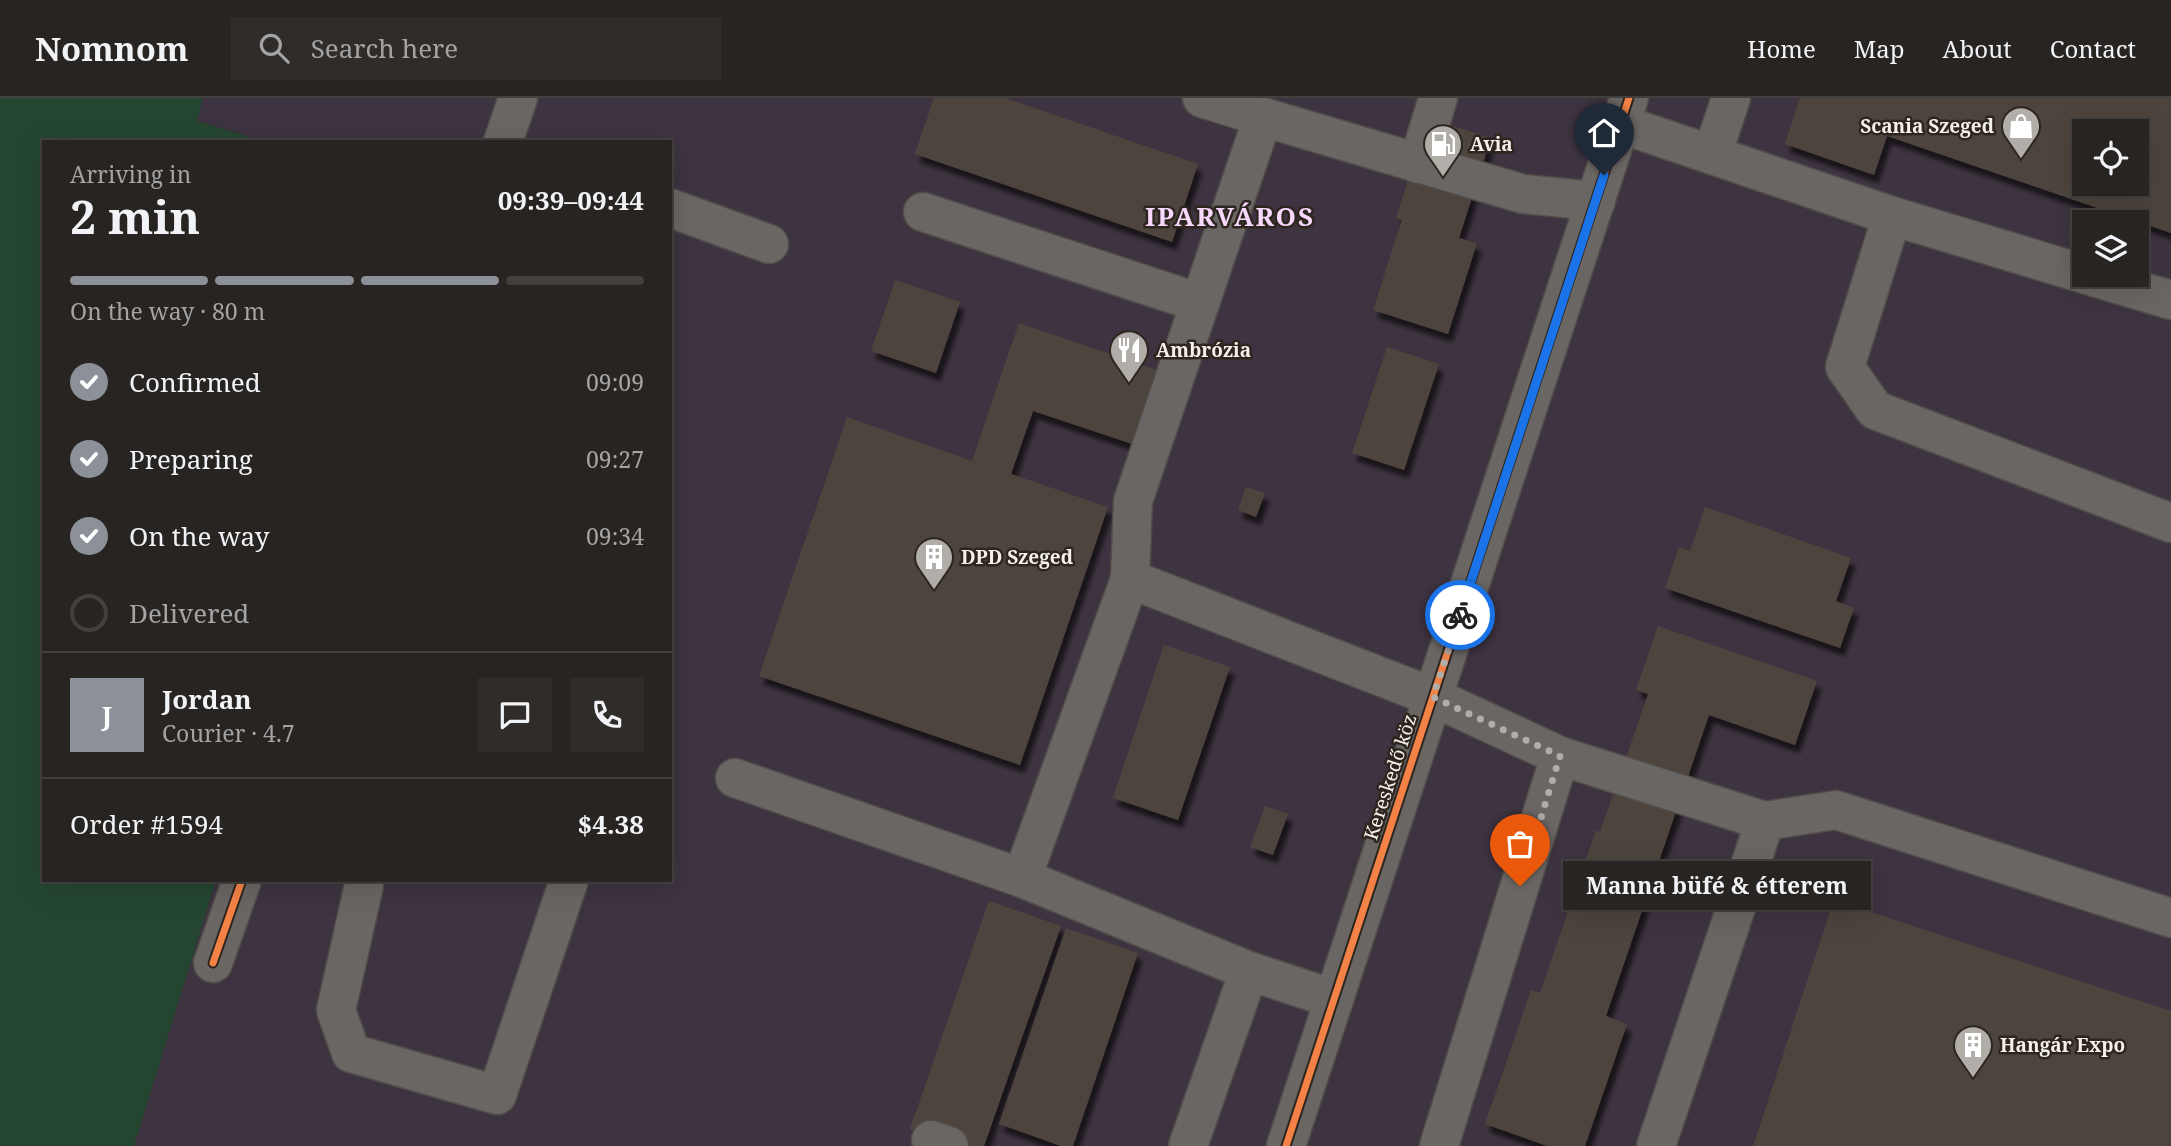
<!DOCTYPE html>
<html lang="en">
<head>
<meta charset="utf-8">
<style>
  body { margin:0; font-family:"Noto Serif",serif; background:#2f2c2a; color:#f1f3f6; height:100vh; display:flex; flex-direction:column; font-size:26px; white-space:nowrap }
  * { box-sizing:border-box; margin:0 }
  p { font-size:23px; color:#a4a4a5 }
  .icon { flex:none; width:38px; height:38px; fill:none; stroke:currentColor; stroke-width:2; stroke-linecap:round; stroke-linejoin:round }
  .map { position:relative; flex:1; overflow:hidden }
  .details { position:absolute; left:42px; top:42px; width:630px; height:742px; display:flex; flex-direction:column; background:#272421; border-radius:0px; box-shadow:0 7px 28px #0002,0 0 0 2px #43413f }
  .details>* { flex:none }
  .tools { position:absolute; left:2072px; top:21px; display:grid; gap:14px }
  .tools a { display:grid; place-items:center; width:77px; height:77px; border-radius:0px; background:#272421; box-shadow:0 7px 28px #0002,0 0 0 2px #43413f; font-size:35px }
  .pin { position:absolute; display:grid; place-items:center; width:60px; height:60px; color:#fff; margin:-72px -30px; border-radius:50% 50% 50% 0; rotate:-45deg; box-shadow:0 0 7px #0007 }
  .pin .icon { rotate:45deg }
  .courier { position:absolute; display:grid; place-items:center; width:70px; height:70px; margin:-35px; border:5px solid #1a73e8; border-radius:50%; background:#fff; color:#222; box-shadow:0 2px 9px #0007 }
  .bubble { position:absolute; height:49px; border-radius:0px; background:#272421; box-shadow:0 7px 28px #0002,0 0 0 2px #43413f; font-size:23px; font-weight:700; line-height:49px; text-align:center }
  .summary em { font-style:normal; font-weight:700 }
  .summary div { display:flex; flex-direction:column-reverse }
  .summary { display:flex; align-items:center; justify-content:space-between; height:119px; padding:0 28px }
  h1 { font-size:46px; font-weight:700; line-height:52px }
  .bar { display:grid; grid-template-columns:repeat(4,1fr); gap:10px 7px; align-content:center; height:84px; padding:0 28px }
  .bar i { height:9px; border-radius:5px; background:#43413f }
  .bar .on { background:#8c9099 }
  .bar p { grid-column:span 4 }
  .line { display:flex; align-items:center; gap:18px; padding:0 28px; border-top:2px solid #43413f }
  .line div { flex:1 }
  .round { display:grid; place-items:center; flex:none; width:74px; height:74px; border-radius:0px; background:#2f2c2a }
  ol { padding:0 28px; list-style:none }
  li { display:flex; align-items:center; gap:21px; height:77px }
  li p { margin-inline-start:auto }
  li .icon { padding:7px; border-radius:50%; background:#8c9099; color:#fff; stroke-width:4 }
  li:last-child { color:#a4a4a5 }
  li i { width:38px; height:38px; border:4px solid #43413f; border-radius:50% }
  header { display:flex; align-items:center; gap:42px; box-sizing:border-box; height:98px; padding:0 35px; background:#272421; border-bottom:2px solid #43413f }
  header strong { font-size:33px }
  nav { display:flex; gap:38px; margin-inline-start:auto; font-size:24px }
  .search { width:490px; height:63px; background:#2f2c2a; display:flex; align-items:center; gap:18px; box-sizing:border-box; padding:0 24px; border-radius:0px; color:#a4a4a5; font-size:26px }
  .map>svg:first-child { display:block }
  .industrial { fill:#3e3340; fill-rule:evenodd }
  .green { fill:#244631 }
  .building { fill:#4e453c; fill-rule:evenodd; filter:url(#shadow) }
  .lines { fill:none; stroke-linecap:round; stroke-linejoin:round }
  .minor-casing { stroke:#4f4c49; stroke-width:41 }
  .minor { stroke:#6a6663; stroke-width:38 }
  .cycleway-casing { stroke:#2d261f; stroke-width:11 }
  .cycleway { stroke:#f48246; stroke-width:7 }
  .done { stroke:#b1ada8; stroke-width:7; stroke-dasharray:0 12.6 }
  .route { stroke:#1a73e8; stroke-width:9 }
  .labels { text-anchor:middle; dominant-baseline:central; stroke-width:5; stroke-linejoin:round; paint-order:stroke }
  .poi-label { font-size:19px; font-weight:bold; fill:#f5f0eb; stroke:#2d261f; text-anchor:start }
  .street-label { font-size:19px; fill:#f5f0eb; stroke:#2d261f }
  .district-label { font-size:26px; font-weight:bold; letter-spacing:2px; fill:#f8d8fc; stroke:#2d261f }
</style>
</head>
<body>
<header>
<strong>Nomnom</strong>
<div class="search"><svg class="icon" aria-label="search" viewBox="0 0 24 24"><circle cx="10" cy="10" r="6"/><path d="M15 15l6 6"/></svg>Search here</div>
<nav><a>Home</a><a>Map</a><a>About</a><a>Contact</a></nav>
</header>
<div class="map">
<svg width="2171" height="1048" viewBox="0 0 2171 1048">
  <defs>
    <filter id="shadow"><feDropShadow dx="4.5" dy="8" stdDeviation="2" flood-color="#0009"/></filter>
  </defs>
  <rect width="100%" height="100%" fill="#34302c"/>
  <path class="industrial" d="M 203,0 L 2171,0 L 2171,1048 L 134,1048 L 216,782 L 670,782 L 670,44 L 266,44 L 196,22 ZM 2084,33 L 2137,33 L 2137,86 L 2084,86 ZM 2084,124 L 2137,124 L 2137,177 L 2084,177 Z"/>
  <path class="green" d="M 0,0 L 203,0 L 197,23 L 266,44 L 44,44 L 44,782 L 216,782 L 134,1048 L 0,1048 Z"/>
  <g class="building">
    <path d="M 934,0 L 1005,0 L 1198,66 L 1172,144 L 915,56 Z"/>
    <path d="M 1800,0 L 2171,0 L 2171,135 L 1887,38 L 1874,77 L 1785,46 ZM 2084,33 L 2137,33 L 2137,86 L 2084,86 Z"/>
    <path d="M 1428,20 L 1491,40 L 1459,140 L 1477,145 L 1448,236 L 1373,212 L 1402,122 L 1396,120 Z"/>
    <path d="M 895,182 L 960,204 L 936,275 L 871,253 Z"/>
    <path d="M 1019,225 L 1157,272 L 1132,346 L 1033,313 L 1011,376 L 1108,409 L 1020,667 L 759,578 L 847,319 L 972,363 Z"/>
    <path d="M 1387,249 L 1439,266 L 1404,372 L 1352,355 Z"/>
    <path d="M 1246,389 L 1265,395 L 1256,419 L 1238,412 Z"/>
    <path d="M 1705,409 L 1851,460 L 1836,503 L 1854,510 L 1840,550 L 1665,490 L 1679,449 L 1690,453 Z"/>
    <path d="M 1658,528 L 1817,583 L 1795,647 L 1709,617 L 1606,918 L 1627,926 L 1585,1048 L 1547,1048 L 1485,1026 L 1531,892 L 1540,895 L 1596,732 L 1600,734 L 1648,596 L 1636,592 Z"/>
    <path d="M 1164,547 L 1230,569 L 1178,722 L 1113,700 Z"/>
    <path d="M 1265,708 L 1288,716 L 1273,757 L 1250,749 Z"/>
    <path d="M 1834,802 L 2171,913 L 2171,1048 L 1753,1048 Z"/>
    <path d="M 989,803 L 1061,828 L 984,1048 L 958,1048 L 910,1031 Z"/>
    <path d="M 1066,830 L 1138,855 L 1073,1048 L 1061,1048 L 999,1026 Z"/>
  </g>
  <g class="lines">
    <defs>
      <g id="minor">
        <path d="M 1202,0 L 1263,19"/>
        <path d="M 1621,26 L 1892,118 L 2084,176"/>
        <path d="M 503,44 L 518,0"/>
        <path d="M 1712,57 L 1731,0"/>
        <path d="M 1418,66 L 1438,0"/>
        <path d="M 670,110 L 769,146"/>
        <path d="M 923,114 L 1200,205"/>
        <path d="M 1892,118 L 1845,269 L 1875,312 L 2171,425"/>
        <path d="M 2087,177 L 2171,202"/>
        <path d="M 1560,658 L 1765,723"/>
        <path d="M 735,680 L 1022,780 L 1249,873 L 1334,901"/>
        <path d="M 1022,780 L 1130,481"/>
        <path d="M 364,787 L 336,912 L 351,955 L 497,997 L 569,782"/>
        <path d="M 213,865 L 242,782"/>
        <path d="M 931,1042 L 949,1048"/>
        <path d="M 1188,1048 L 1249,873"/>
        <path d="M 1286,1048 L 1629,0"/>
        <path d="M 1439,1048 L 1560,658 L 1433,599 L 1130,481 L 1133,403 L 1263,19 L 1523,96 L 1596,103"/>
        <path d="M 1656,1048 L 1765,723 L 1836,712 L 2171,820"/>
      </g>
    </defs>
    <use href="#minor" class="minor-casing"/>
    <use href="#minor" class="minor"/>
    <defs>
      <g id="cycleway">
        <path d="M 213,865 L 242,782"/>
        <path d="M 1286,1048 L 1629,0"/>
      </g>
    </defs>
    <use href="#cycleway" class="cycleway-casing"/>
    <use href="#cycleway" class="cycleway"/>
  </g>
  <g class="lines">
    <path class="done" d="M 1460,517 L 1433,599 L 1560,658 L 1520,788"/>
    <path class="route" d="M 1460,517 L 1604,77"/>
  </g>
  <defs>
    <symbol id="shop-pin" viewBox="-11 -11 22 30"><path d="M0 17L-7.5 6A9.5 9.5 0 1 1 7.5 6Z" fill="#b1ada8" stroke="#2d261f"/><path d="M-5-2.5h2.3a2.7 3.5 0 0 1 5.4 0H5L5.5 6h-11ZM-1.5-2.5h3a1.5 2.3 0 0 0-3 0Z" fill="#fff"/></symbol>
    <symbol id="fuel-pin" viewBox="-11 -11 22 30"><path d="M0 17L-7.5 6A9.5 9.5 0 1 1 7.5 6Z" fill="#b1ada8" stroke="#2d261f"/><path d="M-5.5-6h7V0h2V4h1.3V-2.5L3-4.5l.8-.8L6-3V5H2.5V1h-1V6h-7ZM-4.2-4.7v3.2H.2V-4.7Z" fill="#fff"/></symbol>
    <symbol id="restaurant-pin" viewBox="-11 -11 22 30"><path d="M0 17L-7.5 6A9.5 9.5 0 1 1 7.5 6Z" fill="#b1ada8" stroke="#2d261f"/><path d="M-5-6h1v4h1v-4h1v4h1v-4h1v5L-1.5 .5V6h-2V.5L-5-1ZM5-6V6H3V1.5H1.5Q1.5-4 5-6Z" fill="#fff"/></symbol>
    <symbol id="building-pin" viewBox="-11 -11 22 30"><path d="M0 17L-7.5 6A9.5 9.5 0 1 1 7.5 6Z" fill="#b1ada8" stroke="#2d261f"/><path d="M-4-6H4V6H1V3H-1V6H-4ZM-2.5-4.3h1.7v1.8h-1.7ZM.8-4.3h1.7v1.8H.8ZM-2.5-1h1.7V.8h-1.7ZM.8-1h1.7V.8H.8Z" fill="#fff"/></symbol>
  </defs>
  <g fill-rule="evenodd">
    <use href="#shop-pin" x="1999" y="6" width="44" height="60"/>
    <use href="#fuel-pin" x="1421" y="24" width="44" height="60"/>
    <use href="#restaurant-pin" x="1107" y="230" width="44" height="60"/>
    <use href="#building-pin" x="912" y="437" width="44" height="60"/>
    <use href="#building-pin" x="1951" y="925" width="44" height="60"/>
  </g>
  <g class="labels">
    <g class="poi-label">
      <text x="1994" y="28" text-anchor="end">Scania Szeged</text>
      <text x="1470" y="46">Avia</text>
      <text x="1156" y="252">Ambrózia</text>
      <text x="961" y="459">DPD Szeged</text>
      <text x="2000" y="947">Hangár Expo</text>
    </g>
    <g class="street-label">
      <text transform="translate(1390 679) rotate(-72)">Kereskedő köz</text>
    </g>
    <g class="district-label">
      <text x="1230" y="118">IPARVÁROS</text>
    </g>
  </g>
</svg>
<div class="tools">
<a><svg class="icon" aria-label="locate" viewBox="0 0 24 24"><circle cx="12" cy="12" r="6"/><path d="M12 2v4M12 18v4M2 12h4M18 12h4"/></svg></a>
<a><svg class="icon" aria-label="layers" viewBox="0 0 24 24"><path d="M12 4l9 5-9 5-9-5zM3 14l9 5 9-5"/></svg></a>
</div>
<div class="pin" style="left:1520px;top:788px;background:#ea580c"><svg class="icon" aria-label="bag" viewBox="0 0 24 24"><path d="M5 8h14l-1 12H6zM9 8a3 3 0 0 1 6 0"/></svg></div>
<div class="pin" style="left:1604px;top:77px;background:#1f2937"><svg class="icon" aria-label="home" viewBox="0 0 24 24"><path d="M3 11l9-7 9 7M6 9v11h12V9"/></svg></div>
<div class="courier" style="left:1460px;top:517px"><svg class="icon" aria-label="bike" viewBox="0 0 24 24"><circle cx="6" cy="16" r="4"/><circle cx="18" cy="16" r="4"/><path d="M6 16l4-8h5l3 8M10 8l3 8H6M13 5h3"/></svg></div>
<div class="bubble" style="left:1563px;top:763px;width:308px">Manna büfé &amp; étterem</div>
<section class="details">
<div class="summary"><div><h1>2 min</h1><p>Arriving in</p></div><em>09:39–09:44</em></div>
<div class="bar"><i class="on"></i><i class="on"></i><i class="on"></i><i></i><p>On the way · 80 m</p></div>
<ol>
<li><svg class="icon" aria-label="check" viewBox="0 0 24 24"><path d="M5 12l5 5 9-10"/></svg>Confirmed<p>09:09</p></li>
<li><svg class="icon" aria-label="check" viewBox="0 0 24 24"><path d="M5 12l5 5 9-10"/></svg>Preparing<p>09:27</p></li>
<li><svg class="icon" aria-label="check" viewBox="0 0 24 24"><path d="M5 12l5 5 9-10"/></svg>On the way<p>09:34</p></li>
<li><i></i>Delivered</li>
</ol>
<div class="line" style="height:126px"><b class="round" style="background:#8c9099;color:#fff">J</b><div><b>Jordan</b><p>Courier · 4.7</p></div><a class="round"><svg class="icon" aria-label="chat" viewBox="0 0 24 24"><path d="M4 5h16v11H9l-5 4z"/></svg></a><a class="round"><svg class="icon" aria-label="phone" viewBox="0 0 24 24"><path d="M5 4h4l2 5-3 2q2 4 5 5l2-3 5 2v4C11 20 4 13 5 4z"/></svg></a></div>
<div class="line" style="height:91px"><div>Order #1594</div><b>$4.38</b></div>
</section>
</div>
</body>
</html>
